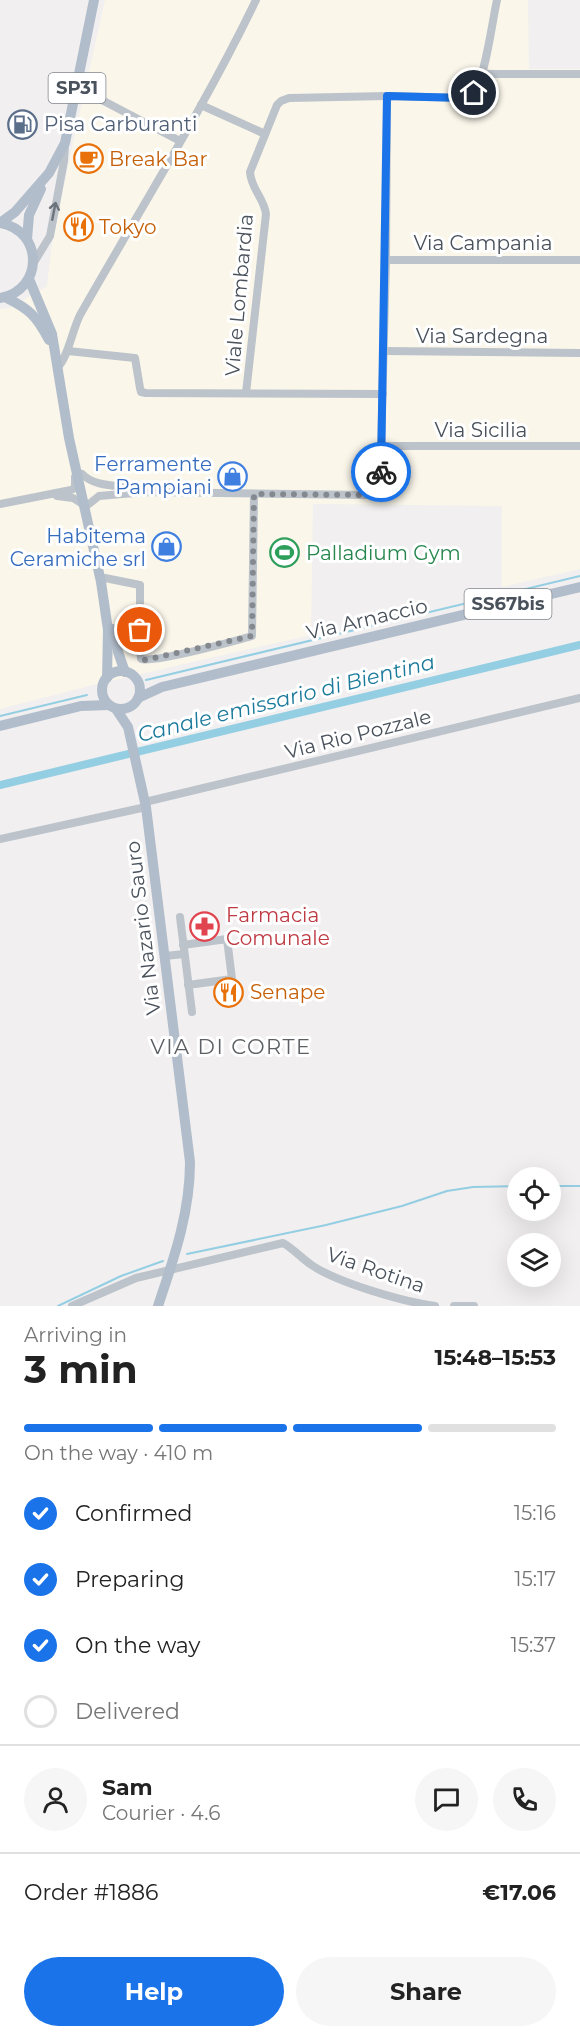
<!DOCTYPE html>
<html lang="en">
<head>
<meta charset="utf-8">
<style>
  body { margin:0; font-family:Montserrat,sans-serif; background:#f6f6f6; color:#222; height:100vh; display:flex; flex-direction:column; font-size:22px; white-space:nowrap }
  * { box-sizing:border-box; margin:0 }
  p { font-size:20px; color:#767676 }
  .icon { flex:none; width:33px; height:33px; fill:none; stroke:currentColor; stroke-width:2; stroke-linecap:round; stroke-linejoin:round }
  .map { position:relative; height:1306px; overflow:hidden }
  .details { display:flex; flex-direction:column; background:#fff; flex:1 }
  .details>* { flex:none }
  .tools { position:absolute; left:507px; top:1167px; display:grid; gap:12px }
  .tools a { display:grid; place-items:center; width:54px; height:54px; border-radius:50%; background:#fff; box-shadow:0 6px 24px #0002; font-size:30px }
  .pin { position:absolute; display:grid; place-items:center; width:51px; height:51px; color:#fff; margin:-26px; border:3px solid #fff; border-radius:50%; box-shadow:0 2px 6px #0007 }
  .courier { position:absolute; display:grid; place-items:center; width:60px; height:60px; margin:-30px; border:4px solid #1a73e8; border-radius:50%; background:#fff; color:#222; box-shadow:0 2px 8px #0007 }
  .headline em { font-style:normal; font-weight:700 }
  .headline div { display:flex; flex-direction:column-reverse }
  .headline { display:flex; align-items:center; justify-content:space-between; height:102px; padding:0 24px }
  h1 { font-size:39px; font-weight:700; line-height:45px }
  .bar { display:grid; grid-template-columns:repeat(4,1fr); gap:9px 6px; align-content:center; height:72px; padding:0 24px }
  .bar i { height:8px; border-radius:4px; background:#e0e0e0 }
  .bar .selected { background:#1a73e8 }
  .bar p { grid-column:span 4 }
  .line { display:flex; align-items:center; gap:15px; padding:0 24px; border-top:2px solid #e0e0e0 }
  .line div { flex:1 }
  .round { display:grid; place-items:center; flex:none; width:63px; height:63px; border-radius:32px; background:#f6f6f6 }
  ol { padding:0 24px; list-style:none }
  li { display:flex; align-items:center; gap:18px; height:66px }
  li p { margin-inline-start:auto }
  li .icon { padding:6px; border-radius:50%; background:#1a73e8; color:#fff; stroke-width:4 }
  li:last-child { color:#767676 }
  li i { width:33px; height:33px; border:3px solid #e0e0e0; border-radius:50% }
  .action { display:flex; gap:12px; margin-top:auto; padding:12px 24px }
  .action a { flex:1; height:69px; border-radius:36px; background:#1a73e8; color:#fff; font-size:24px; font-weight:700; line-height:69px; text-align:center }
  .action a+a { background:#f6f6f6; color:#222 }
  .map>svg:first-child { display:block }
  .commercial { fill:#faf6ea }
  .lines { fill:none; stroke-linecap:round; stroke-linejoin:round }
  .stream { stroke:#94cee3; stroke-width:2 }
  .canal { stroke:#94cee3; stroke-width:8 }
  .minor { stroke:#bcc3ca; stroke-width:8 }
  .major { stroke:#b2bdcb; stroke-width:10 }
  .oneway { stroke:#6c737c }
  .done { stroke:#84888f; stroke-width:6; stroke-dasharray:0 10.8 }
  .route { stroke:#1a73e8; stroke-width:8 }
  .labels { text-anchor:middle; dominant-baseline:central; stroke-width:6; stroke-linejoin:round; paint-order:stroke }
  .shield { fill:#fff; stroke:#80858c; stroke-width:1.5 }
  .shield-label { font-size:18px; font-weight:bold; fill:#49515b }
  .service-label { font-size:20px; fill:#4e5e75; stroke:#fff; text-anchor:start }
  .food-label { font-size:20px; fill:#c56008; stroke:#fff; text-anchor:start }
  .street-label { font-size:20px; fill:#49515b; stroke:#fff }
  .shop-label { font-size:20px; fill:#366cbe; stroke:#fff; text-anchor:end }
  .leisure-label { font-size:20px; fill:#27864d; stroke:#fff; text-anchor:start }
  .health-label { font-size:20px; fill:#be3a42; stroke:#fff; text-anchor:start }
  .water-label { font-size:21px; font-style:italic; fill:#1b7a9c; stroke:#fff }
  .neighbourhood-label { font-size:21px; letter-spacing:1.5px; fill:#5c5f63; stroke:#fff }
</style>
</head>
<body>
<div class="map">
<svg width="580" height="1306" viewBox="0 0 580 1306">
  <rect width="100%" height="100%" fill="#f1efef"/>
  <path class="commercial" d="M 105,0 L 528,0 L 529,69 L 580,69 L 580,569 L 502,587 L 502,506 L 313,504 L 311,635 L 93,685 L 0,709 L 0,309 L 10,308 L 47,286 L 51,250 L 70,156 Z"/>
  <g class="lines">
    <g class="stream">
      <path d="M 146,680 L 580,576"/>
      <path d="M 0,716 L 87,695"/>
      <path d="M 550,1186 L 580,1186"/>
      <path d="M 187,1254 L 326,1225 L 402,1206 L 447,1191 L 473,1187 L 518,1186"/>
      <path d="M 58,1306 L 121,1276 L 163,1261"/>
    </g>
    <path class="canal" d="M 0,785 L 580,645"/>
    <g class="minor">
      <path d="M 481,74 L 580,74"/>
      <path d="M 77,87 L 180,141"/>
      <path d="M 201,105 L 265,134"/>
      <path d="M 386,260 L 580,260"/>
      <path d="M 33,264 L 50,236 L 64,161 L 65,146"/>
      <path d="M 68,351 L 135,358 L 140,388 L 141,392 L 146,393 L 383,394"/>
      <path d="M 384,351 L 580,353"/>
      <path d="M 58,367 C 68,357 72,331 80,315 C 139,211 204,108 256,0"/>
      <path d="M 246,393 L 266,214 C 264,198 251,189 250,172 L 277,105 L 281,101 L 289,98 L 387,96"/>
      <path d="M 382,446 L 580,446"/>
      <path d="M 82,474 C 98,490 125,483 145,492"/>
      <path d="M 57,496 L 73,498 L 84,505"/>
      <path d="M 0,504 L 71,490 L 75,488 L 75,477"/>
      <path d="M 89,504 L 99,496 L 146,492 L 367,495 L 373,493 L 380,487 L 386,260 L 387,96 L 465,98 C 470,97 473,95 476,90 C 486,71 492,23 497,0"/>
      <path d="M 105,578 L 140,585 L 140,648 L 141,659 C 154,663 235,641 252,636 L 254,494"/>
      <path d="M 145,802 L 580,698"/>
      <path d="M 0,839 L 146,807"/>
      <path d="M 180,917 L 192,1012"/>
      <path d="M 183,945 L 227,939 L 232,979 L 188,985"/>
      <path d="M 165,956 L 184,954"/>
      <path d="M 72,1306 L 136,1278 L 283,1243 C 294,1249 302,1259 313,1266 C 339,1283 404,1302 435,1306"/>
      <path d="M 454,1306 L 474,1306"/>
    </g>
    <g class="major">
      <path d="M 0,223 L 15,212 L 49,173 L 65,143 L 94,0"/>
      <path d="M 0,223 C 44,231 44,290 0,298"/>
      <path d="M 27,239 L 29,215 L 41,189"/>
      <path d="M 29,279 L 52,334 L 69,438 L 101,582 L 108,630 L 107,678"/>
      <path d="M 5,297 C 29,309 36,315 49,340"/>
      <path d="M 113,629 L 118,652 L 125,672"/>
      <circle cx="121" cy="690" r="19"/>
      <path d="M 138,698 L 162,687 L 580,587"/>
      <path d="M 116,709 L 128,727 L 146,807 L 190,1162 C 190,1213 174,1258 158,1306"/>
      <path d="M 0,726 L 81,706 L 109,705"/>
    </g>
  </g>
  <defs><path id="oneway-shaft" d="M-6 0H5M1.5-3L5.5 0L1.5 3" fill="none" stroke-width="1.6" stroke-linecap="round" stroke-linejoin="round" transform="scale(1.5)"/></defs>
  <use class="oneway" href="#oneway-shaft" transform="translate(54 211) rotate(-79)"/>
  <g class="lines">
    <path class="done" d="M 140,630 L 140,656 L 145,660 L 252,636 L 254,494 L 367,495 L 373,493 L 380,487 L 381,472"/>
    <path class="route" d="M 381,472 L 387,96 L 465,98 L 474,93"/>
  </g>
  <defs>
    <symbol id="fuel-ring" viewBox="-11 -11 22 22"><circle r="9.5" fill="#fff" stroke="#5c6f8a" stroke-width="1.5"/><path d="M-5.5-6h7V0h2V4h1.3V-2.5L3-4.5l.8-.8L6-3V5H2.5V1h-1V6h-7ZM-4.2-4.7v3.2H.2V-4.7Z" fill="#5c6f8a"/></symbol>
    <symbol id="cafe-ring" viewBox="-11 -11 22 22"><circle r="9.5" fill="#fff" stroke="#e8710a" stroke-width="1.5"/><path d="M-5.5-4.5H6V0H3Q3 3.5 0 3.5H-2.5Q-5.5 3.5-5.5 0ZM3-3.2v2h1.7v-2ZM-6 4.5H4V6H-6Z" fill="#e8710a"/></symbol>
    <symbol id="restaurant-ring" viewBox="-11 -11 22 22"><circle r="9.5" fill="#fff" stroke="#e8710a" stroke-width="1.5"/><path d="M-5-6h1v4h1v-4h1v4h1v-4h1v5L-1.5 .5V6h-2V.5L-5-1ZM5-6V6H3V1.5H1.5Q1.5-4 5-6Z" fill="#e8710a"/></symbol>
    <symbol id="shop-ring" viewBox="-11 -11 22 22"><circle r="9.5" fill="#fff" stroke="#3f7fe0" stroke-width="1.5"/><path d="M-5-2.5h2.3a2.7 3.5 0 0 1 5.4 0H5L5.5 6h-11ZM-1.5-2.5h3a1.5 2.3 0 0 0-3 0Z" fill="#3f7fe0"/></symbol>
    <symbol id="stadium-ring" viewBox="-11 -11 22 22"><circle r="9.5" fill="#fff" stroke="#2e9e5b" stroke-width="1.5"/><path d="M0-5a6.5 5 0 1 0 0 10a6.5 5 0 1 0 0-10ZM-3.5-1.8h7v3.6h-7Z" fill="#2e9e5b"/></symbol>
    <symbol id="pharmacy-ring" viewBox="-11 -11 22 22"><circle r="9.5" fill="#fff" stroke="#e0444e" stroke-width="1.5"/><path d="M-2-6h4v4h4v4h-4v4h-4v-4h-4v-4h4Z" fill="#e0444e"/></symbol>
  </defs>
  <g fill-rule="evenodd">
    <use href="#fuel-ring" x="6" y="108" width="33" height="33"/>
    <use href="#cafe-ring" x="72" y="142" width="33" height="33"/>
    <use href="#restaurant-ring" x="62" y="210" width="33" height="33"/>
    <use href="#shop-ring" x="216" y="460" width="33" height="33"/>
    <use href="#shop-ring" x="150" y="530" width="33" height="33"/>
    <use href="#stadium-ring" x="268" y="536" width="33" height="33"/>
    <use href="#pharmacy-ring" x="188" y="910" width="33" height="33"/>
    <use href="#restaurant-ring" x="212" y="976" width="33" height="33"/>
  </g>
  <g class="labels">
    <g class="shield">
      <rect x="48.5" y="73" width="57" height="30" rx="4.5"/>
      <rect x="464.5" y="589" width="87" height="30" rx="4.5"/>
    </g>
    <g class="shield-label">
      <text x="77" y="88">SP31</text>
      <text x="508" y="604">SS67bis</text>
    </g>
    <g class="service-label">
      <text x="44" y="124">Pisa Carburanti</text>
    </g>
    <g class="food-label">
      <text x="109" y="159">Break Bar</text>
      <text x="99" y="227">Tokyo</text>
      <text x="250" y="992">Senape</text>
    </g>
    <g class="street-label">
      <text x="483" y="243">Via Campania</text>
      <text transform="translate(239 295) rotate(-85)">Viale Lombardia</text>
      <text x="482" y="336">Via Sardegna</text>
      <text x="481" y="430">Via Sicilia</text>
      <text transform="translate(367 619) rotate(-13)">Via Arnaccio</text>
      <text transform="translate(358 734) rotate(-14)">Via Rio Pozzale</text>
      <text transform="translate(143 928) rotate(-97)">Via Nazario Sauro</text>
      <text transform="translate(376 1270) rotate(19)">Via Rotina</text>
    </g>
    <g class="shop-label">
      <text x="212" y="464">Ferramente<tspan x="212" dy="23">Pampiani</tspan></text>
      <text x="146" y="536">Habitema<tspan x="146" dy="23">Ceramiche srl</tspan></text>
    </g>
    <g class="leisure-label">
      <text x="306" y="553">Palladium Gym</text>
    </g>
    <g class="health-label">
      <text x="226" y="915">Farmacia<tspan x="226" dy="23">Comunale</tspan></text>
    </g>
    <g class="water-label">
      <text transform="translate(286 698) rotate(-14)">Canale emissario di Bientina</text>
    </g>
    <g class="neighbourhood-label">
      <text x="231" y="1046">VIA DI CORTE</text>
    </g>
  </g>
</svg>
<div class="tools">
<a><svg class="icon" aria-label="locate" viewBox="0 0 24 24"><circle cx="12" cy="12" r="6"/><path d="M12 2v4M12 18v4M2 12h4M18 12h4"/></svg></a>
<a><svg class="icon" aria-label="layers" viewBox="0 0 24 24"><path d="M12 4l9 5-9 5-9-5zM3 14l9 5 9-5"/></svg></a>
</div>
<div class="pin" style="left:140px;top:630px;background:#ea580c"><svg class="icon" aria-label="bag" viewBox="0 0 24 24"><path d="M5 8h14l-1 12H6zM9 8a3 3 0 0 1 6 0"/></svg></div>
<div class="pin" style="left:474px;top:93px;background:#1f2937"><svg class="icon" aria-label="home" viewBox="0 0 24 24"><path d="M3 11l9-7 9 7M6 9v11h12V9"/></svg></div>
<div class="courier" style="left:381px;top:472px"><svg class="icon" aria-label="bike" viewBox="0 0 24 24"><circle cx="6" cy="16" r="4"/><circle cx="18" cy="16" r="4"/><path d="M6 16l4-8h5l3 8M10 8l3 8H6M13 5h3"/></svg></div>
</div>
<section class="details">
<div class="headline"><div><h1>3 min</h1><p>Arriving in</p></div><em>15:48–15:53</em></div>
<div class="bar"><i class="selected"></i><i class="selected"></i><i class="selected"></i><i></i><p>On the way · 410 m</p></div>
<ol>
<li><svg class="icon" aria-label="check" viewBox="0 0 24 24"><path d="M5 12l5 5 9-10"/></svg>Confirmed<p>15:16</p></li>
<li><svg class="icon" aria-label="check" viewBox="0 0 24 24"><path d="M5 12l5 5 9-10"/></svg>Preparing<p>15:17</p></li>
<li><svg class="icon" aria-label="check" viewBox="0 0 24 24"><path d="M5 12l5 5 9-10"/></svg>On the way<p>15:37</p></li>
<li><i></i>Delivered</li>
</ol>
<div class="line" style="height:108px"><a class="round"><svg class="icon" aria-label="person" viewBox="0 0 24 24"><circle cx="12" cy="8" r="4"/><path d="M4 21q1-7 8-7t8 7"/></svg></a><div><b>Sam</b><p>Courier · 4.6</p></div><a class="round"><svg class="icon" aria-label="chat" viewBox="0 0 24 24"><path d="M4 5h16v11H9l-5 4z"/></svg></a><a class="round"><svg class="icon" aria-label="phone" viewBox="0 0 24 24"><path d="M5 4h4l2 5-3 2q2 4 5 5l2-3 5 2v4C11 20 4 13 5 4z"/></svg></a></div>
<div class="line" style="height:78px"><div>Order #1886</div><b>€17.06</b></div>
<div class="action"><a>Help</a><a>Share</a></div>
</section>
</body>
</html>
